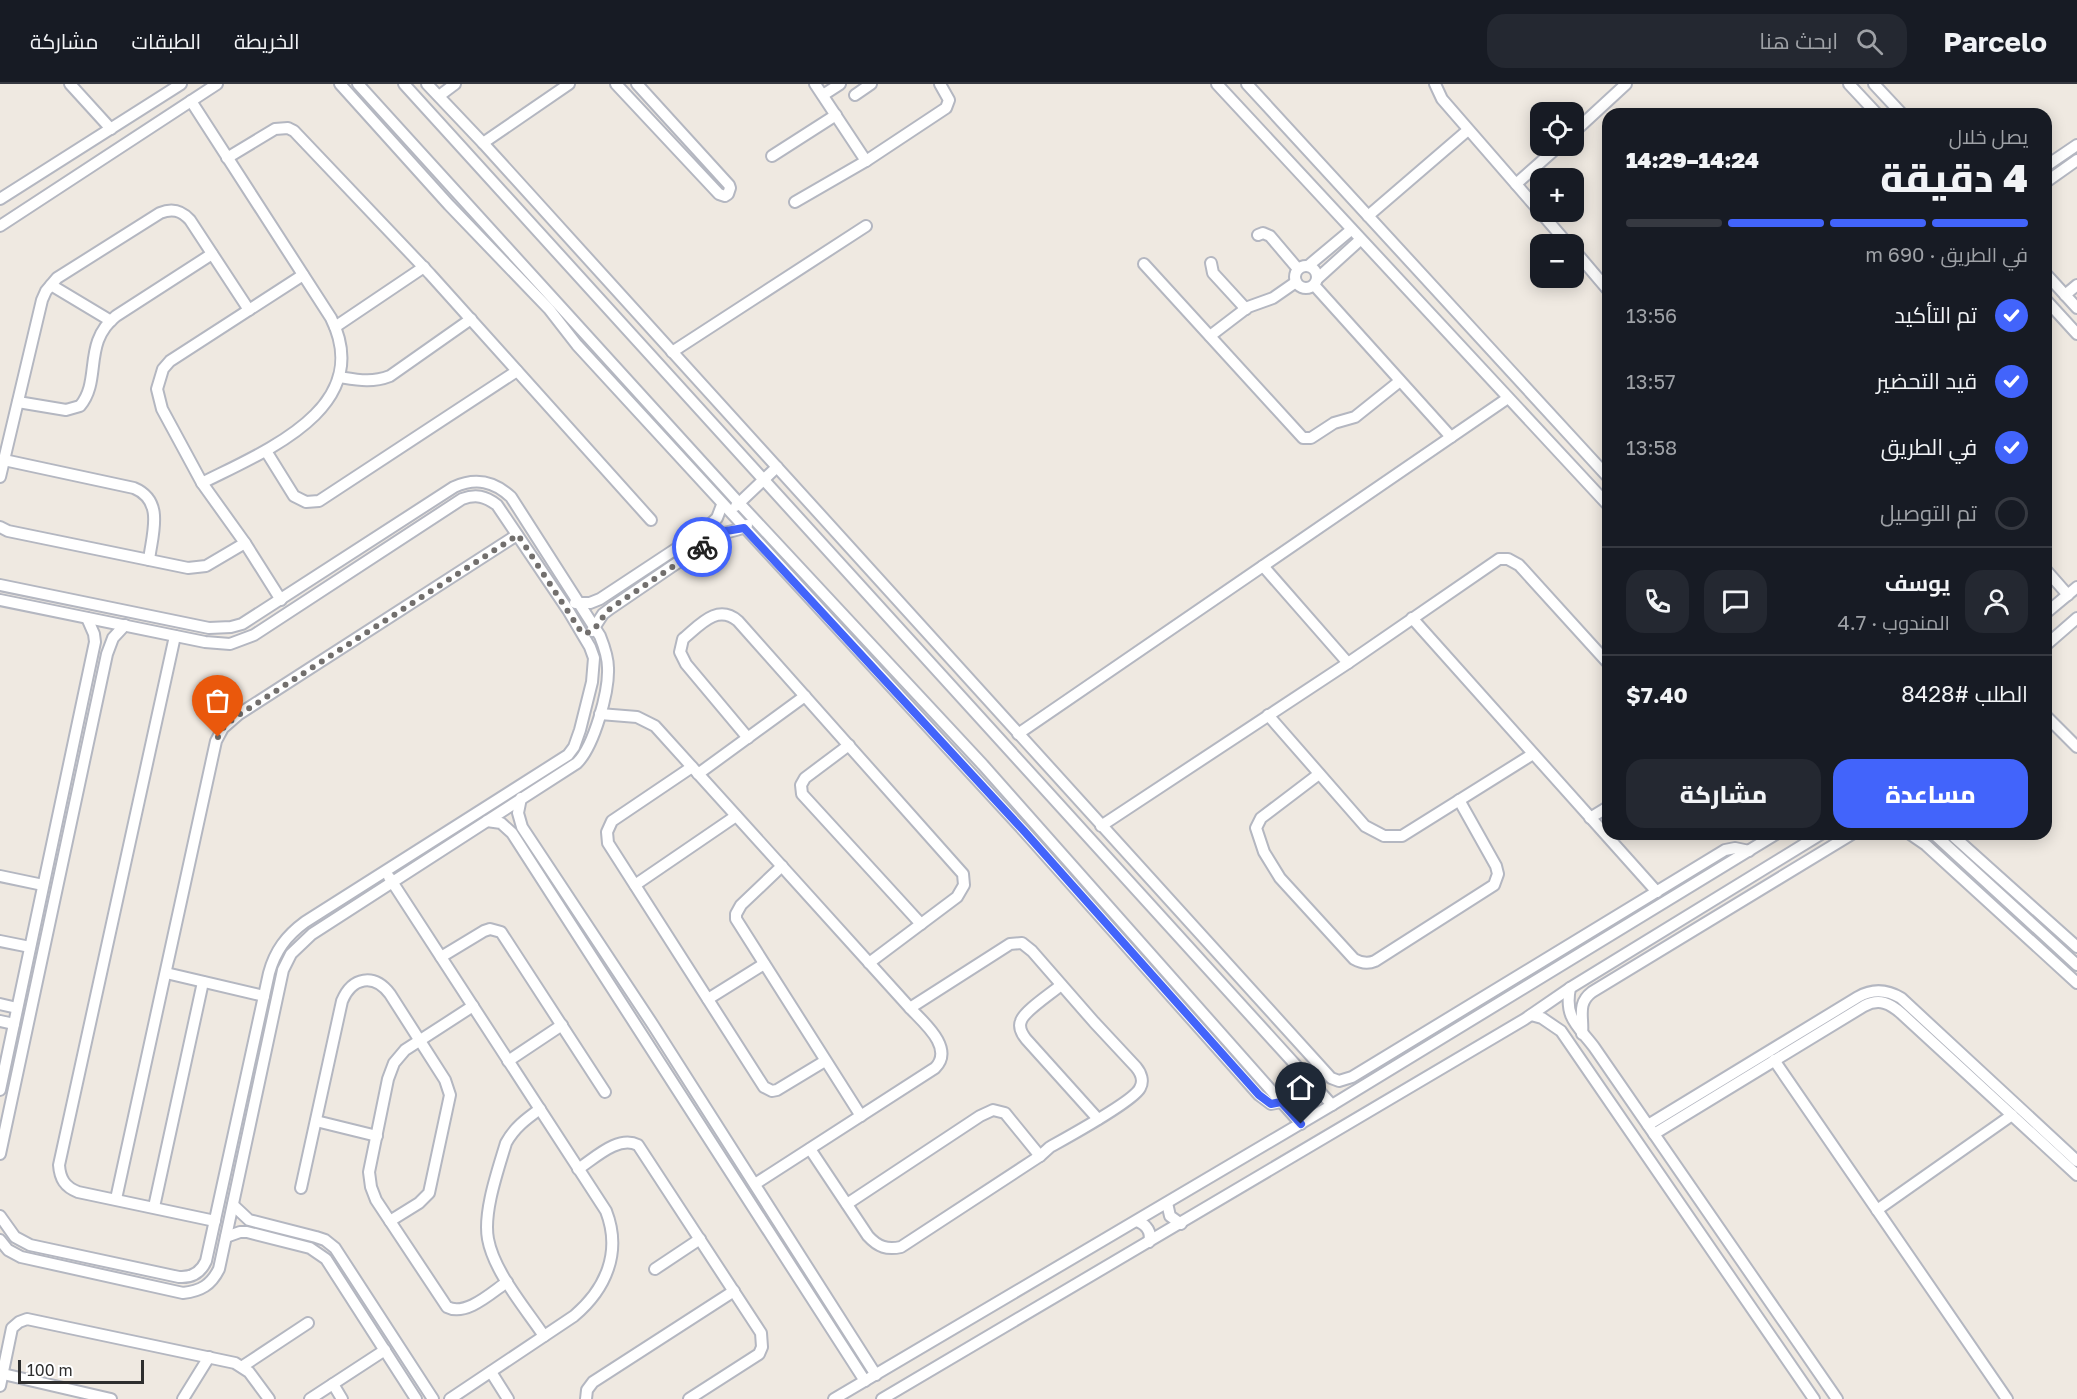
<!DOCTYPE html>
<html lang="ar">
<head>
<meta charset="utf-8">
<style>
  body { margin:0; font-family:"Golos Text",Cairo,sans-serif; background:#242831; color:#f1f3f6; direction:rtl; height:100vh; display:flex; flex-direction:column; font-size:22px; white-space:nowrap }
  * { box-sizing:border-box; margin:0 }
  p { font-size:20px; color:#9ea1a6 }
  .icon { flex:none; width:33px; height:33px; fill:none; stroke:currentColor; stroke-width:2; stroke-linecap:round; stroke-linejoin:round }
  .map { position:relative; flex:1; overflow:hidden; direction:ltr }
  .sheet { position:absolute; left:1602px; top:24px; width:450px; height:732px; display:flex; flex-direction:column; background:#171b24; border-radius:18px; box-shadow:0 3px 15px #0003; direction:rtl }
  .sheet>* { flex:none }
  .controls { position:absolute; left:1530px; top:18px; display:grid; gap:12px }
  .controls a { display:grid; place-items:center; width:54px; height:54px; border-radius:12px; background:#171b24; box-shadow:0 3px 15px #0003; font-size:30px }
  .scale { position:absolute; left:18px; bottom:15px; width:126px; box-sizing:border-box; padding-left:6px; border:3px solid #2e2e2e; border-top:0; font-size:16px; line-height:21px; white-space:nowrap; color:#2e2e2e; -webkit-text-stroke:4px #fff; paint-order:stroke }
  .pin { position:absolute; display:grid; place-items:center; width:51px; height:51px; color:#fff; margin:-62px -26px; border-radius:50% 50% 50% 0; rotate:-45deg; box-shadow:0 0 6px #0007 }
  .pin .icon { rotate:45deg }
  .courier { position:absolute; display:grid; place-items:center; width:60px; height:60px; margin:-30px; border:4px solid #4264fb; border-radius:50%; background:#fff; color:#222; box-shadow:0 2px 8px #0007 }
  .overview em { font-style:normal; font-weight:800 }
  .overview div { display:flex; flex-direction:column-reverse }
  .overview { display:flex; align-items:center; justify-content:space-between; height:102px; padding:0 24px }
  h1 { font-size:39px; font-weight:800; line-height:45px }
  .bar { display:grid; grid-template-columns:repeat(4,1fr); gap:9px 6px; align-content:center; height:72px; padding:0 24px }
  .bar i { height:8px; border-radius:4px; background:#363941 }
  .bar .on { background:#4264fb }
  .bar p { grid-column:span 4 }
  .line { display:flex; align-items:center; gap:15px; padding:0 24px; border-top:2px solid #363941 }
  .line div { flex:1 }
  .round { display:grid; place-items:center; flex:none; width:63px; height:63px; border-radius:18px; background:#242831 }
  ol { padding:0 24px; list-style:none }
  li { display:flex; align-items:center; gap:18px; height:66px }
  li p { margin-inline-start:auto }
  li .icon { padding:6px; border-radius:50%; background:#4264fb; color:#fff; stroke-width:4 }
  li:last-child { color:#9ea1a6 }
  li i { width:33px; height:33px; border:3px solid #363941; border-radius:50% }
  .button { display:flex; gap:12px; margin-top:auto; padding:12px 24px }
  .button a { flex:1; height:69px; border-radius:18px; background:#4264fb; color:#fff; font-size:24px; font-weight:800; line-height:69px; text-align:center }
  .button a+a { background:#242831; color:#f1f3f6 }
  header { display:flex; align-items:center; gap:36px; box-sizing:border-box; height:84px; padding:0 30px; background:#171b24; border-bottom:2px solid #363941 }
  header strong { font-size:28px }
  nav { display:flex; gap:33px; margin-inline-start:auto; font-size:21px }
  .search { width:420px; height:54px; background:#242831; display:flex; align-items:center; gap:15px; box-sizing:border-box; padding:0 21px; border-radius:18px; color:#9ea1a6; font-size:22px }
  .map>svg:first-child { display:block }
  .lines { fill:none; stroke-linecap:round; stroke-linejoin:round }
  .minor-casing { stroke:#b4b7c1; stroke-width:14 }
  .minor { stroke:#fff; stroke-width:10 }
  .done { stroke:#726f6d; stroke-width:6; stroke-dasharray:0 10.8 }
  .route { stroke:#4264fb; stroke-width:8 }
</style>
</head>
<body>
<header>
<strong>Parcelo</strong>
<div class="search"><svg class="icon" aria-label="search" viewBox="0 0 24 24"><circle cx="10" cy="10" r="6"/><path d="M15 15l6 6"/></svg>ابحث هنا</div>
<nav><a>الخريطة</a><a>الطبقات</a><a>مشاركة</a></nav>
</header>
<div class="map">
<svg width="2077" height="1315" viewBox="0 0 2077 1315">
  <rect width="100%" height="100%" fill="#efe9e1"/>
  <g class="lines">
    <defs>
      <g id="minor">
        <path d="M 70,0 L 111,45"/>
        <path d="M 340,0 L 449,121 L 549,225 L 577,261 L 1024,747 L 1259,1011 L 1271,1020 L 1281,1018"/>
        <path d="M 358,0 L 739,419 L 983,681 L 1301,1040"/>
        <path d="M 404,0 L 1332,1021"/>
        <path d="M 427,0 L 483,59 L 1331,994 L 1339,997 L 1352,993 L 1725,766 L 1735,764 L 1749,767"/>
        <path d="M 616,0 L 719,110 L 725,112 L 728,110 L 730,104 L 729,101 L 637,0"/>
        <path d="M 815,0 L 866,77"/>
        <path d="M 1217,0 L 1608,421"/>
        <path d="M 1247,0 L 1608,393"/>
        <path d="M 1435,0 L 1442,15 L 1568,160"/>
        <path d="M 1849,0 L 1877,30"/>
        <path d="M 1874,0 L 1902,30"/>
        <path d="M 823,11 L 840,0"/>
        <path d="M 855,11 L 871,0"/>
        <path d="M 439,12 L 455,0"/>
        <path d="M 191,17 L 331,234 C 376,324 265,367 202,399"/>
        <path d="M 1574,48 L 1626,0"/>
        <path d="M 483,59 L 569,0"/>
        <path d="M 772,72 L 836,31"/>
        <path d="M 227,74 L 275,45 L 288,44 L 294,47 L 430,190 L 651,436"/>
        <path d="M 2046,82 L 2077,61"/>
        <path d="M 2046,98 L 2077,76"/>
        <path d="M 1516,100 L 1559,62"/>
        <path d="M 0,115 L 181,0"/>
        <path d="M 795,118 L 866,77 L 946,24 L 949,16 L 940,0"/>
        <path d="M 1368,132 L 1468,46"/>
        <path d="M 0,142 L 217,0"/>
        <path d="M 1258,151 L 1263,149 L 1270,152 L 1298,185"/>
        <path d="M 1574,166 L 1608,206"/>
        <path d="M 1211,179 L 1213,189 L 1246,225"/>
        <path d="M 1144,180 L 1303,354 L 1311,354 L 1334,339 L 1355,333 L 1400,297"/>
        <circle cx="1306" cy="193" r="11"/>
        <path d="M 1308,182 L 1351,146"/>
        <path d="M 2046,190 L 2077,224"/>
        <path d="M 1317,195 L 1360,156"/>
        <path d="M 51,201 L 111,237"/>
        <path d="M 1314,201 L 1451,353"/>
        <path d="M 2065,211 L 2077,201"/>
        <path d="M 2046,216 L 2077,250"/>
        <path d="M 335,243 L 424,183"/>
        <path d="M 1210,252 L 1248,223 L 1273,214 L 1296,198"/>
        <path d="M 672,268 L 866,142"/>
        <path d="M 339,293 C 358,296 372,299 390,292 L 471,235"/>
        <path d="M 18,318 L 66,326 L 80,322 C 102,296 82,259 116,232 L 212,170"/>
        <path d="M 266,367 L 294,412 L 306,418 L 319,417 L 517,287"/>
        <path d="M 4,376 L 134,404 C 165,417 152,450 149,476"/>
        <path d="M 0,393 L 42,216 L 46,207 L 57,194 L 160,129 C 172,124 181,126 190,136 L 249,226"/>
        <path d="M 736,422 L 777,383"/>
        <path d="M 0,443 L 8,447 L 188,484 L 206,482 L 245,459"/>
        <path d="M 1263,482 L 1348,579"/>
        <path d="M 2046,486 L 2068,511"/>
        <path d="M 0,501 L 209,544 L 231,543 L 242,540 L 454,403 C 476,393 494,397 511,413 L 600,552 C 604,562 608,573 608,584 C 609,608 594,662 577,679 L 312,850 L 291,870 L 283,886 L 219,1185 C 211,1201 201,1207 183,1209 L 21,1173 L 8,1166 L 0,1156"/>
        <path d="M 0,516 L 205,558 L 230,560 L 254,551 L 462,415 C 476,410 485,412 497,421 L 568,526 L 590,563 L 594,574 L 592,598 L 580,646 L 574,663 L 568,671 L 305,838 C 286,852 275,867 269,889 L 206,1177 C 201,1188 192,1194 179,1193 L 30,1161 L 15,1153 L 0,1132"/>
        <path d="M 281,516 L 245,459 L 202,399 L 162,325 L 157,305 L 163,285 L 170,277 L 303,191"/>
        <path d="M 575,519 L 590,519 L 600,515 L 703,447 L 717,434 L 722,421"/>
        <path d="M 2046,529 L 2077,503"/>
        <path d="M 1412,534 L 1657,808"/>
        <path d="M 592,547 L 603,530 L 611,524 L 718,451 C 727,447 741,447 747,441"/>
        <path d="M 175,552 L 59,1081 C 60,1095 65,1103 78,1108 L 215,1137"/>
        <path d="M 2046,561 L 2077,534"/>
        <path d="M 600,630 L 637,633 L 655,642 L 910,924 C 923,938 955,964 935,984 L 755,1100"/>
        <path d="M 1268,631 L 1365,742 L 1384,752 L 1402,752 L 1533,670"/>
        <path d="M 2046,632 L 2077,663"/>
        <path d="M 1018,650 L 1508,314"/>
        <path d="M 748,654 L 686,580 L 680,568 L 683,555 C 699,542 717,519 738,537 L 963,790 L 964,801 L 957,813 L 869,879"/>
        <path d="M 849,661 L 805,694 L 801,701 L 802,710 L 921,840"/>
        <path d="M 692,683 L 612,737 L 607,748 L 608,759 L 764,1003 L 772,1007 L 777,1006 L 825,977"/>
        <path d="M 698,690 L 805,612"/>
        <path d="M 1319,690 L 1261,734 L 1256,744 L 1264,768 L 1280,794 L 1354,875 C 1361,879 1368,880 1375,877 L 1494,801 L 1498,790 L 1496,782 L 1459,716"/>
        <path d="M 521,714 L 518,729 L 522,743 L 653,941 L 876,1291"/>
        <path d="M 1590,734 L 1608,723"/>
        <path d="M 487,737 L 501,739 L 512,749 L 865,1297"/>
        <path d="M 1101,742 L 1348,579 L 1499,475 L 1508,475 L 1519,481 L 1608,579"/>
        <path d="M 1910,750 L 1926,761 L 2077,899"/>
        <path d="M 1934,750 L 2077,881"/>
        <path d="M 1951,750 L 2077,863"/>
        <path d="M 782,782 L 741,821 L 736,830 L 736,835 L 861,1032"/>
        <path d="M 0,792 L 43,801"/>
        <path d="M 389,793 L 606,1127 C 622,1168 606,1205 574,1232 L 450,1315"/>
        <path d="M 635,801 L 736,732"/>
        <path d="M 0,857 L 30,863"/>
        <path d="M 441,873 L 484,847 L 490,845 L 501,848 L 605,1008"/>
        <path d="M 166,889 L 264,912"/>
        <path d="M 1061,901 C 1052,909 1024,927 1021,937 C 1018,944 1022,950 1026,955 L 1098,1035"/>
        <path d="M 1570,904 C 1564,934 1578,942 1594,963 L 1837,1315"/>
        <path d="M 708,915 L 764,880"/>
        <path d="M 0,920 L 17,924"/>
        <path d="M 473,922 L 405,966 L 394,979 L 388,995 L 369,1088 L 371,1103 L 376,1116 L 447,1223 C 466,1233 492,1208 507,1198"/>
        <path d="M 1531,931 L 1542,934 L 1561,947 L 1814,1315"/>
        <path d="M 0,937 L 14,940"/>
        <path d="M 1582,950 C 1584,934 1576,920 1592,908 L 1852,750"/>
        <path d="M 1774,976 L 2007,1315"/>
        <path d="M 508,977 L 562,941"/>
        <path d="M 0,1006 L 95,558 L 94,550 L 87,534"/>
        <path d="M 540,1025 C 526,1035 514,1044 506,1059 C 498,1086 483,1128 488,1155 C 494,1188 526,1225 544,1252"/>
        <path d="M 316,1037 L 377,1052"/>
        <path d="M 1648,1041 L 1858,913 C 1872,905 1886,905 1901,914 L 2077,1077"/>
        <path d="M 1654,1050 L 1864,922 C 1879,914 1890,919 1902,930 L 2077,1091"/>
        <path d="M 810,1065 L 868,1152 C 878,1163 887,1166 901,1163 L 1040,1072 L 1050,1063 C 1066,1054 1134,1017 1140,1004 C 1144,997 1141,989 1136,983 L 1094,938 L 1032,867 L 1022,859 L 1010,860 L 910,924"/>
        <path d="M 0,1070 L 107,570 L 113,554 L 125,541"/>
        <path d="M 578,1085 C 595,1074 618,1051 638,1061 L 761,1249 L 762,1263 L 759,1270 L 689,1315"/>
        <path d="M 301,1104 L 342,917 C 352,893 374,889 390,910 L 445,996 L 450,1011 L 429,1109 L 419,1119 L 390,1137"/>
        <path d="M 116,1115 L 216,657 L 223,644 L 239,630 L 517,451"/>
        <path d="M 1167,1119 L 1170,1132 L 1181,1140"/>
        <path d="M 847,1120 L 980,1032 L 993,1026 L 1005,1029 L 1040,1072"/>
        <path d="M 233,1121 L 249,1136 L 316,1153 L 325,1156 L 335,1164 L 433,1315"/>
        <path d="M 154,1123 L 203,898"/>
        <path d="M 1877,1126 L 2012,1031"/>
        <path d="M 1137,1137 C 1147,1141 1152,1148 1149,1158"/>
        <path d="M 226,1153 L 240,1148 L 247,1148 L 310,1164 L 326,1175 L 416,1315"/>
        <path d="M 655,1185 L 700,1155"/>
        <path d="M 243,1282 L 308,1239"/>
        <path d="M 491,1288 L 508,1315"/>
        <path d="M 3,1290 L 111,1315"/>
        <path d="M 333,1300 L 342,1315"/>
        <path d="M 0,1302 L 12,1244 L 19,1238 L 27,1235 L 235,1279 L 249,1288 L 269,1315"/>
        <path d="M 183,1315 L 209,1273"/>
        <path d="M 310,1315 L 385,1266"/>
        <path d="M 586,1315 L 587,1306 L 593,1298 L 734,1207"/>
        <path d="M 834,1315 L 1332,1021 L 1776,750"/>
        <path d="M 882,1315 L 1525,935 L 1570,904 L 1821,750"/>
      </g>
    </defs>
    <use href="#minor" class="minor-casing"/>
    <use href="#minor" class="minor"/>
  </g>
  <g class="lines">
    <path class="done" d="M 218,653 L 223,644 L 234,634 L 518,451 L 582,549 C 597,551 600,532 611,524 L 702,463"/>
    <path class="route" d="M 702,463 L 726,447 L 744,444 L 1024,747 L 1259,1011 L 1271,1020 L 1281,1018 L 1301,1040"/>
  </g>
</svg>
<div class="controls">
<a><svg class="icon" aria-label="locate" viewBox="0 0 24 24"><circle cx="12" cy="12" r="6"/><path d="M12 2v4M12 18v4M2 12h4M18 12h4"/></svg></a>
<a>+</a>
<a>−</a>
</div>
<div class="scale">100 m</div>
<div class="pin" style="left:218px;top:653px;background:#ea580c"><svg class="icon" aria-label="bag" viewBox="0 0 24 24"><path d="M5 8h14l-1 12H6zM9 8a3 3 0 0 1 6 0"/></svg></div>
<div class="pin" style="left:1301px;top:1040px;background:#1f2937"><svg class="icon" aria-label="home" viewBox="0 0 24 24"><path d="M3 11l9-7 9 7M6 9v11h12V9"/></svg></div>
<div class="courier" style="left:702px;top:463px"><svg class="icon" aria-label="bike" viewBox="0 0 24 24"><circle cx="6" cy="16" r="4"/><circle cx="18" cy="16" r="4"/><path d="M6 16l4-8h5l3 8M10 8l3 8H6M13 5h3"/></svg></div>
<section class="sheet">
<div class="overview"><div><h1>4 دقيقة</h1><p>يصل خلال</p></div><em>14:24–14:29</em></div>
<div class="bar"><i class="on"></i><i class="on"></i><i class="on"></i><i></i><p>في الطريق · 690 m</p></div>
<ol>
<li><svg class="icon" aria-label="check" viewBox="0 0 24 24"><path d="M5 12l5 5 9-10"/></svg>تم التأكيد<p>13:56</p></li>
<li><svg class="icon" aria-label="check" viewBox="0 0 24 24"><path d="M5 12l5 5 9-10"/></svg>قيد التحضير<p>13:57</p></li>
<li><svg class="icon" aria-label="check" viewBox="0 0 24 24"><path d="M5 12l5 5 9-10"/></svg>في الطريق<p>13:58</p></li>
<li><i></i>تم التوصيل</li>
</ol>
<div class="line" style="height:108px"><a class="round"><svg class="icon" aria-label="person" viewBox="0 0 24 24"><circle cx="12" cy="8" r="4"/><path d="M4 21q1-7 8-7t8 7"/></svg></a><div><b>يوسف</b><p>المندوب · 4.7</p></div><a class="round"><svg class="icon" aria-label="chat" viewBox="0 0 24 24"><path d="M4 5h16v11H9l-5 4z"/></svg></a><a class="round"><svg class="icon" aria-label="phone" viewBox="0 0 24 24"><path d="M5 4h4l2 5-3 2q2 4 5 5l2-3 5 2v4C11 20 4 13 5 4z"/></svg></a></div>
<div class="line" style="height:78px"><div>الطلب #8428</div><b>$7.40</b></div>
<div class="button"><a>مساعدة</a><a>مشاركة</a></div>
</section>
</div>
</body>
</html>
